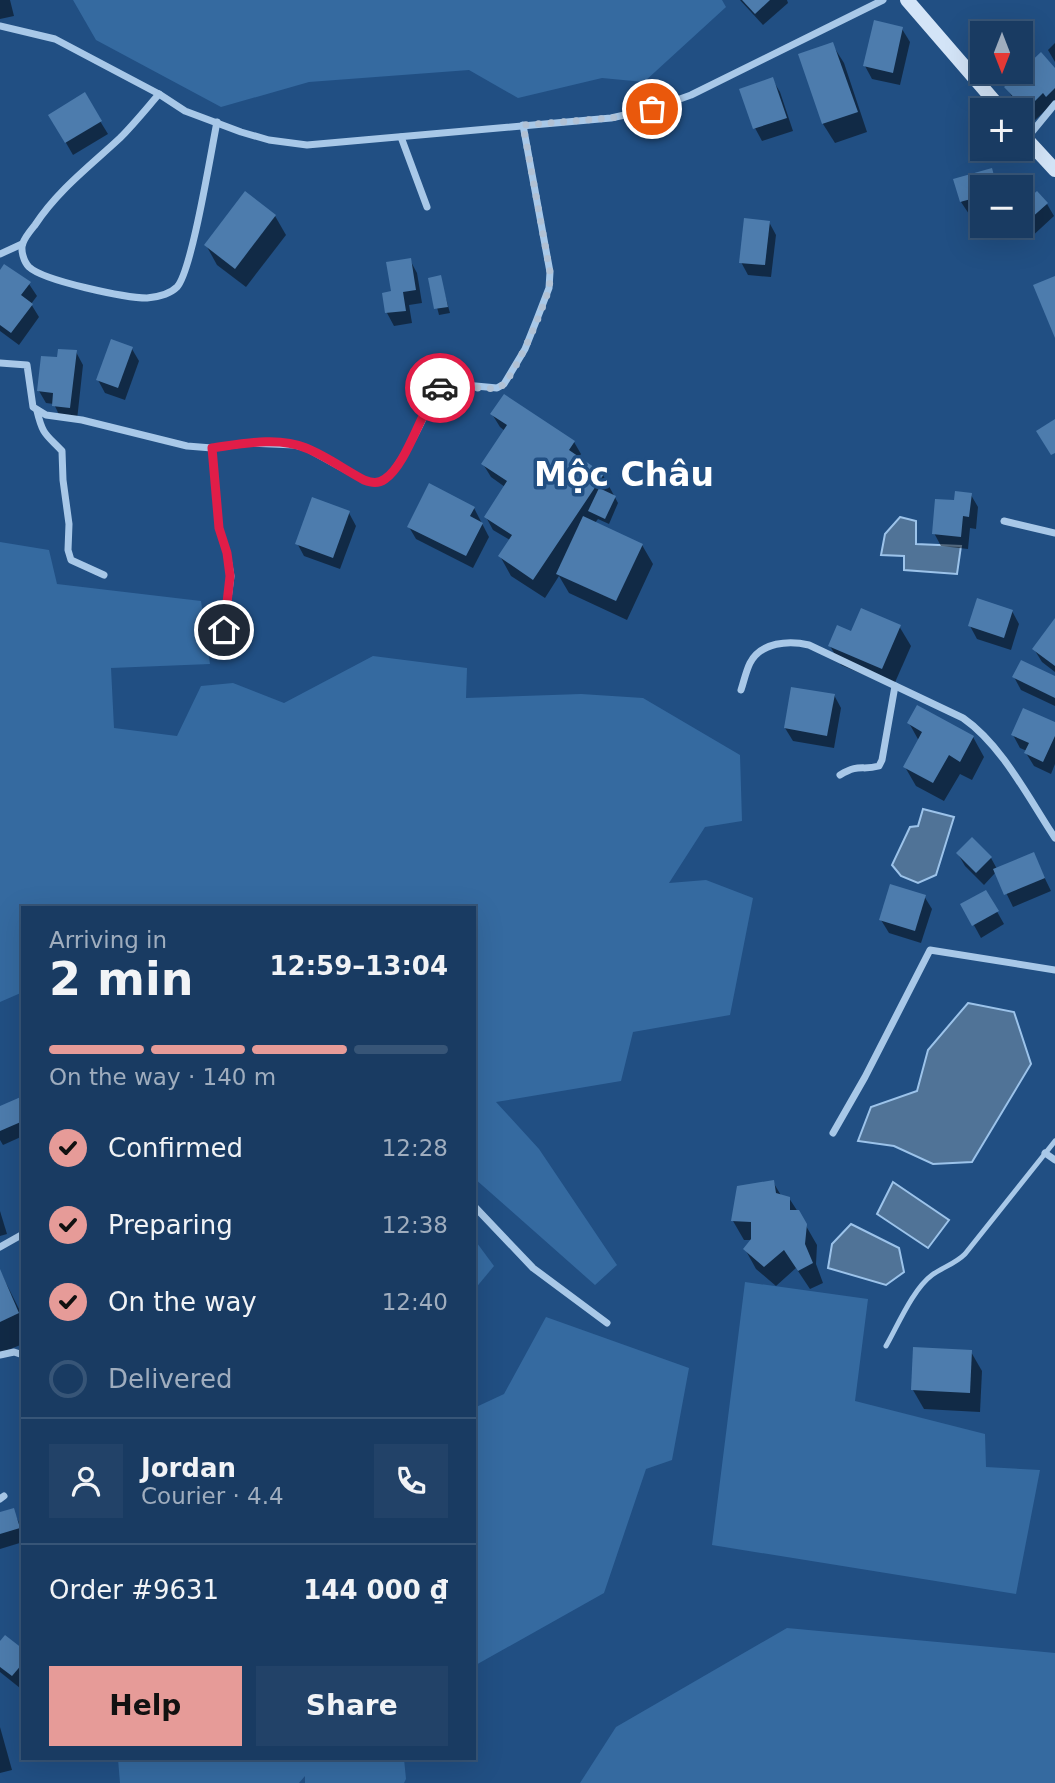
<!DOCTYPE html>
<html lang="en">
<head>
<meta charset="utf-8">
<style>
  body { margin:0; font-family:"DejaVu Sans",sans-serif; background:#224268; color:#f1f3f6; height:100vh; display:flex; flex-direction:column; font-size:26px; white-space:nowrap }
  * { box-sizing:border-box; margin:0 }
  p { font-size:23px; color:#9fadbe }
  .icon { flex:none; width:38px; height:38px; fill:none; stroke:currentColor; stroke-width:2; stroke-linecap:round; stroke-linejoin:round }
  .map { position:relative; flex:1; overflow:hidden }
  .sheet { position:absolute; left:21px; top:906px; width:455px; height:854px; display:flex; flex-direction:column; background:#193b62; border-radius:0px; box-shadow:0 7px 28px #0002,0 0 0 2px #375577 }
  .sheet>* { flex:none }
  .needle { width:46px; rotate:180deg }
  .controls { position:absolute; left:970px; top:21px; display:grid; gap:14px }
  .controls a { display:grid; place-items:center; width:63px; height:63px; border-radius:0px; background:#193b62; box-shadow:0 7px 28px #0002,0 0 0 2px #375577; font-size:35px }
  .pin { position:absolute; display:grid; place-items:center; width:60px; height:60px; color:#fff; margin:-30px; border:4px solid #fff; border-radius:50%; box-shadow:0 2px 7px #0007 }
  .courier { position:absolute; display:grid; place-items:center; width:70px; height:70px; margin:-35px; border:5px solid #e11d48; border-radius:50%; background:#fff; color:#222; box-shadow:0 2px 9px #0007 }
  .overview em { font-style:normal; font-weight:800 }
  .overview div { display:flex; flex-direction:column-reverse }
  .overview { display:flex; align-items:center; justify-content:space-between; height:119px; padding:0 28px }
  h1 { font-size:46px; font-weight:800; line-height:52px }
  .bar { display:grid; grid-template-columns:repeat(4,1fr); gap:10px 7px; align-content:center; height:84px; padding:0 28px }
  .bar i { height:9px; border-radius:5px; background:#375577 }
  .bar .active { background:#e69b98 }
  .bar p { grid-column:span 4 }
  .line { display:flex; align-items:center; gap:18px; padding:0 28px; border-top:2px solid #375577 }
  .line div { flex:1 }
  .round { display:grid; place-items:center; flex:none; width:74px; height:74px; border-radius:0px; background:#224268 }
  ol { padding:0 28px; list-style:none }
  li { display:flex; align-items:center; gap:21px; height:77px }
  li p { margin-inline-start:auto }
  li .icon { padding:7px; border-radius:50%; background:#e69b98; color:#111; stroke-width:4 }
  li:last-child { color:#9fadbe }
  li i { width:38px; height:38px; border:4px solid #375577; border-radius:50% }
  .primary-button { display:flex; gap:14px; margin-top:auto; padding:14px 28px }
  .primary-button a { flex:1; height:80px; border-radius:0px; background:#e69b98; color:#111; font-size:28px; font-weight:800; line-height:80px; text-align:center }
  .primary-button a+a { background:#224268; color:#f1f3f6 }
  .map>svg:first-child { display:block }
  .green { fill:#356aa0 }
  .water { fill:#507397; stroke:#9cc3ea; stroke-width:2 }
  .shadow { fill:#0007 }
  .building { fill:#4d7cad }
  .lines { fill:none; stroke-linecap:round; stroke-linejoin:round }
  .lane { stroke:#a8c8e8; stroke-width:5 }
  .street { stroke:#a8c8e8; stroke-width:7 }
  .secondary { stroke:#d3e4f7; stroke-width:14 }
  .done { stroke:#b1c1d4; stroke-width:7; stroke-dasharray:0 12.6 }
  .route { stroke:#e11d48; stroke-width:9 }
  .labels { text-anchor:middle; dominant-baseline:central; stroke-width:7; stroke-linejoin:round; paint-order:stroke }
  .town-label { font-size:33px; font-weight:bold; fill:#fff; stroke:#214f83 }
</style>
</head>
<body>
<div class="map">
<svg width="1055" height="1783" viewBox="0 0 1055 1783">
  <rect width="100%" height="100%" fill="#214f83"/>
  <g class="green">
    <path d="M 73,0 L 722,0 L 726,7 L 644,82 L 602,78 L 518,98 L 469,70 L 309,82 L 221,107 L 96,40 Z"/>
    <path d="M 0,542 L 49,550 L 57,584 L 201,601 L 210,664 L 111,668 L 114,728 L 177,736 L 201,686 L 233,683 L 284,703 L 373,656 L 467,668 L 466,698 L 581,694 L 643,698 L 740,755 L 742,821 L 705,827 L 669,883 L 706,880 L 753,898 L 730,1015 L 633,1032 L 621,1081 L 496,1102 L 539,1149 L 617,1265 L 595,1285 L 474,1178 L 474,908 L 23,908 L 23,992 L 0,1002 Z"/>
    <path d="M 474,1239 L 494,1266 L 474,1290 Z"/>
    <path d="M 745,1282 L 868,1299 L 855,1401 L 985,1434 L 986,1467 L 1040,1470 L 1016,1594 L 712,1545 Z"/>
    <path d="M 546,1317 L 689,1368 L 672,1460 L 646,1469 L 604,1593 L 474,1666 L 474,1408 L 504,1394 Z"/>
    <path d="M 787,1628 L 1055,1653 L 1055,1783 L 580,1783 L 616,1727 Z"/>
    <path d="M 118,1759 L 404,1759 L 406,1779 L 404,1783 L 305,1783 L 305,1776 L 299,1783 L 120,1783 Z"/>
  </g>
  <g class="water">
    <path d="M 900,517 L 916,521 L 916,544 L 961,546 L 957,574 L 904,570 L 904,556 L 881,555 L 885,534 Z"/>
    <path d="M 923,809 L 954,817 L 936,875 L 918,883 L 901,876 L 892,865 L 910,827 L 918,826 Z"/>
    <path d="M 968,1003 L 1014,1012 L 1031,1064 L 972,1162 L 933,1164 L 894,1146 L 858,1141 L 871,1107 L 917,1091 L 928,1050 Z"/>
    <path d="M 893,1182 L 949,1220 L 928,1248 L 877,1214 Z"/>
    <path d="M 851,1224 L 899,1248 L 904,1272 L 886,1285 L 828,1268 L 832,1244 Z"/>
  </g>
  <g class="shadow">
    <path d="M 0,0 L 10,0 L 14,16 L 0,19 Z"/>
    <path d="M 740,0 L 787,0 L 788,3 L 763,25 Z"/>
    <path d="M 902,29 L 910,42 L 900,85 L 872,79 L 865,66 Z"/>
    <path d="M 1055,43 L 1055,62 L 1048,50 Z"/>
    <path d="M 832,44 L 844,63 L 867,132 L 835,143 L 823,124 L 800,55 Z"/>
    <path d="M 1055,70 L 1055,107 L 1051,105 L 1034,121 L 1014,100 L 1006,87 Z"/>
    <path d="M 772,79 L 780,92 L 793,131 L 762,141 L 755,128 Z"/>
    <path d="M 84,95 L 108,134 L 73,155 L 50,115 Z"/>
    <path d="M 991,170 L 1000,187 L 982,187 L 982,210 L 969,214 L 961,202 Z"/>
    <path d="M 1047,204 L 1054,216 L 1028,240 L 1016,226 L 1020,226 Z"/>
    <path d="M 275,216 L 286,235 L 246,287 L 217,265 L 206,245 Z"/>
    <path d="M 769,222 L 776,235 L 771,277 L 748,275 L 741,262 Z"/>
    <path d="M 410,260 L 417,273 L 422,303 L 409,305 L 412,323 L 394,326 L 387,313 L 384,294 L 393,293 Z"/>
    <path d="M 0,273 L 29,284 L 37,296 L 31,304 L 39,317 L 19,345 L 0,331 Z"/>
    <path d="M 440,277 L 450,313 L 439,315 L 430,280 Z"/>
    <path d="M 132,349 L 139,361 L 125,400 L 105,393 L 98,380 Z"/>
    <path d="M 76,352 L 83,365 L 77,420 L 61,419 L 54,404 L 46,403 L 39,391 L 58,359 Z"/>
    <path d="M 492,414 L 574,442 L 581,454 L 578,459 L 603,475 L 618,503 L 609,524 L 598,519 L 595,523 L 642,545 L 653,564 L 627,620 L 569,593 L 559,576 L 545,598 L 511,576 L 500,556 L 510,540 L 493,530 L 486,517 L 505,487 L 491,477 L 483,464 L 505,431 L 500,427 Z"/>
    <path d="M 971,495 L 978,507 L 976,529 L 970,528 L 968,549 L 941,546 L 934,533 L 956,502 Z"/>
    <path d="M 474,508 L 489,537 L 473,568 L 416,539 L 409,527 Z"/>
    <path d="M 349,513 L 356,526 L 340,569 L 304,556 L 297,543 Z"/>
    <path d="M 1012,611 L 1019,624 L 1011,650 L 977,639 L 970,626 Z"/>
    <path d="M 1055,621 L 1055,672 L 1042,662 L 1034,649 Z"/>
    <path d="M 899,626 L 911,646 L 893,687 L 841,665 L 830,646 L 852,633 Z"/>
    <path d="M 1014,677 L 1055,678 L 1055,706 L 1021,690 Z"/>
    <path d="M 834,695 L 841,708 L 834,748 L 793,741 L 785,728 Z"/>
    <path d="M 909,723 L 973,737 L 984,757 L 972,780 L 960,774 L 944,801 L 916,786 L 905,767 L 919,741 Z"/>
    <path d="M 1055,724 L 1055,764 L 1051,774 L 1034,766 L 1026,753 L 1027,751 L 1020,748 L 1013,735 Z"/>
    <path d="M 958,854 L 991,858 L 997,869 L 1033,854 L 1051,891 L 1013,907 L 996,872 L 984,885 L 965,866 Z"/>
    <path d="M 986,892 L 1004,924 L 981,938 L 963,905 Z"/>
    <path d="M 924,896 L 932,909 L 921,943 L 889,933 L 881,920 Z"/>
    <path d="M 23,1098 L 23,1136 L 3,1145 L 0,1140 L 0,1108 Z"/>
    <path d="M 773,1182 L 782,1197 L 789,1198 L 798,1212 L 817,1245 L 816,1264 L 823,1283 L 810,1289 L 796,1268 L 776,1286 L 756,1269 L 745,1249 L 752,1240 L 744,1240 L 733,1221 Z"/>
    <path d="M 0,1211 L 7,1234 L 0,1236 Z"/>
    <path d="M 0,1271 L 23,1317 L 23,1344 L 0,1353 Z"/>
    <path d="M 971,1352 L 982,1371 L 980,1412 L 924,1409 L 913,1390 Z"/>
    <path d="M 13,1510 L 23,1531 L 23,1542 L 0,1549 L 0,1514 Z"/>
    <path d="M 0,1644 L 23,1651 L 23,1684 L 20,1688 L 0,1672 Z"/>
    <path d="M 0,1727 L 12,1770 L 0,1773 Z"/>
  </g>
  <g class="building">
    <path d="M 742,0 L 770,0 L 755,14 Z"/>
    <path d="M 874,20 L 903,27 L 893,73 L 863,66 Z"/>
    <path d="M 833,42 L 858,112 L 822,124 L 798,54 Z"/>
    <path d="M 1041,52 L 1055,68 L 1055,88 L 1046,97 L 1043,93 L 1026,110 L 1004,87 Z"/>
    <path d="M 773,77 L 787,118 L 753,129 L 739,89 Z"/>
    <path d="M 85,92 L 102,121 L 65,143 L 48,115 Z"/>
    <path d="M 992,168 L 997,187 L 982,187 L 982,196 L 960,202 L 953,179 Z"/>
    <path d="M 245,191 L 276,215 L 235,269 L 204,245 Z"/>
    <path d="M 1037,191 L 1048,203 L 1020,228 L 1020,206 Z"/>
    <path d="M 744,218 L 770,221 L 765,265 L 739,263 Z"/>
    <path d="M 411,258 L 416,290 L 403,292 L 406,311 L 385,313 L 382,293 L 391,291 L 386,262 Z"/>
    <path d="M 4,264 L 31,282 L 21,295 L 33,304 L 11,333 L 0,325 L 0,270 Z"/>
    <path d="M 441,275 L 448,307 L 434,309 L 428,278 Z"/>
    <path d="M 1055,276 L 1055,338 L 1033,285 Z"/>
    <path d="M 111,339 L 133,347 L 118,388 L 96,380 Z"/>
    <path d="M 58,349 L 77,350 L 70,408 L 52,406 L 53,393 L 37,391 L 41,356 L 57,357 Z"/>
    <path d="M 504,394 L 575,441 L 569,450 L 604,474 L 533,580 L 498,556 L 512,535 L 484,517 L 507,481 L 481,464 L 507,425 L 490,414 Z"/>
    <path d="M 1055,419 L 1055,453 L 1051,455 L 1036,431 Z"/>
    <path d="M 429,483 L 475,507 L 470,516 L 483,523 L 466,556 L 407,527 Z"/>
    <path d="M 599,488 L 616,496 L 605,519 L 588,511 Z"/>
    <path d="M 955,491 L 972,493 L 969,517 L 963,516 L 961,537 L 932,534 L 935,499 L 954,500 Z"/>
    <path d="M 312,497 L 350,511 L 333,558 L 295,544 Z"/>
    <path d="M 583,516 L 643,544 L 616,601 L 556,574 Z"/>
    <path d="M 977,598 L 1013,610 L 1004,638 L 968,626 Z"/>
    <path d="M 861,608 L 901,625 L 882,669 L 828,646 L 837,625 L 851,631 Z"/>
    <path d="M 1055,618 L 1055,666 L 1032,649 Z"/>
    <path d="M 1021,660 L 1055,676 L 1055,698 L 1012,677 Z"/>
    <path d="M 791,687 L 835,694 L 827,736 L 784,728 Z"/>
    <path d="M 917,705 L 974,736 L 960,762 L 949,755 L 933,783 L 903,767 L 922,732 L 907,723 Z"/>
    <path d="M 1023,708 L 1055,722 L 1055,736 L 1043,762 L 1024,753 L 1029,743 L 1011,735 Z"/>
    <path d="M 972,837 L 992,857 L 976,873 L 956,853 Z"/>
    <path d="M 1034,852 L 1045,878 L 1004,895 L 993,869 Z"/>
    <path d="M 890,884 L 926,895 L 915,931 L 879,920 Z"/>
    <path d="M 986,890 L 999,911 L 972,926 L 960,904 Z"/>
    <path d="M 23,1096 L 23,1121 L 0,1131 L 0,1106 Z"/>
    <path d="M 774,1180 L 776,1193 L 790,1197 L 790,1210 L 799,1210 L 807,1224 L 805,1244 L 813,1263 L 798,1271 L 784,1250 L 764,1267 L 743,1249 L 751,1239 L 751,1222 L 731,1221 L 737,1186 Z"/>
    <path d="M 0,1269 L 19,1313 L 0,1322 Z"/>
    <path d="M 913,1347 L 972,1350 L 970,1393 L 911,1390 Z"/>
    <path d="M 14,1508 L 20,1528 L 0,1534 L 0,1512 Z"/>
    <path d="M 5,1635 L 23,1649 L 23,1663 L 12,1676 L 0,1667 L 0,1641 Z"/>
  </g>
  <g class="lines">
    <path class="lane" d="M 886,1346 C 898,1325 913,1289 932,1275 C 943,1267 955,1264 965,1254 L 1055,1141"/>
    <g class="street">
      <path d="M 0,26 L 55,39 L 159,94 L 185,111 L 241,132 L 269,140 L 307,145 L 611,118 L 652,109 L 691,95 L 883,0"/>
      <path d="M 159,94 C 146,109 134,124 120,138 C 90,166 58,190 35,225 C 31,230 25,237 23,243 C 20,250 24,262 29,267 C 44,281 126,298 147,298 C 157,297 170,294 177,287 C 192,271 211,151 217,122"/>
      <path d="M 401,137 L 427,207"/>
      <path d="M 1027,138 L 1055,104"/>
      <path d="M 0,254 L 22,244"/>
      <path d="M 0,363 L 27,365 L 33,407 L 46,415 L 82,420 L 187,446 L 212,448 L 249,443 L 295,445 L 306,448 L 364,480 C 372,483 378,484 385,479 C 401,469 428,408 438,388 L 465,385 L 497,388 L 504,384 L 525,349 L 537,319 L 549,288 L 550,272 L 523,125"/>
      <path d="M 37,411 C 43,436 46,434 62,451 L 63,480 L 69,524 L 68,550 L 71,560 L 104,575"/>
      <path d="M 212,448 L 219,528 L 227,553 L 231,576 L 224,630"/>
      <path d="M 1004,521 L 1055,533"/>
      <path d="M 741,690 C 744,681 746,671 750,663 C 761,642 789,640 809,645 L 963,718 C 1002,745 1029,799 1055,838"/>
      <path d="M 840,775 C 860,763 861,771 879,766 L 882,760 L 895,686"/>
      <path d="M 833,1133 L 865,1077 L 930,950 L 1055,970"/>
      <path d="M 1045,1153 L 1055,1160"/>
      <path d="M 474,1206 L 533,1268 L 607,1323"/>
      <path d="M 0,1247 L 23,1234"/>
      <path d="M 0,1355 L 14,1352 L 23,1355"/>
      <path d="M 0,1499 L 4,1496"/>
    </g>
    <g class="secondary">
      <path d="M 907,0 L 1002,110"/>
      <path d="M 1020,132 L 1055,170"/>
    </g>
  </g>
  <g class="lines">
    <path class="done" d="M 440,388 C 459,383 489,392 500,387 C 513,381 545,305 549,288 C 550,283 550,277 550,272 L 523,125 L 611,118 L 652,109"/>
    <path class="route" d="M 224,630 L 230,576 L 227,553 L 219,528 L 212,448 C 241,444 278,436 306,448 C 326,456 345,470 364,480 C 372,483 378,484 385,479 C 408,463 421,409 440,388"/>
  </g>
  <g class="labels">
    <g class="town-label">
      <text x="624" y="474">Mộc Châu</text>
    </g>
  </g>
</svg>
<div class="controls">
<a><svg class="needle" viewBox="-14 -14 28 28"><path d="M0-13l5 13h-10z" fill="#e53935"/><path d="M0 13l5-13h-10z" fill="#9fadbe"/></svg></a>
<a>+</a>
<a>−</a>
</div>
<div class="pin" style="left:652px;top:109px;background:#ea580c"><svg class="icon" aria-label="bag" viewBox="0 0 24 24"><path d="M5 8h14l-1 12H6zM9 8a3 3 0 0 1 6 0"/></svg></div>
<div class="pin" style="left:224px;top:630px;background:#1f2937"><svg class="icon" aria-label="home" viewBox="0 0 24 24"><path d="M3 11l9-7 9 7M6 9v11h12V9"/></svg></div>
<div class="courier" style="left:440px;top:388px"><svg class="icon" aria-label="car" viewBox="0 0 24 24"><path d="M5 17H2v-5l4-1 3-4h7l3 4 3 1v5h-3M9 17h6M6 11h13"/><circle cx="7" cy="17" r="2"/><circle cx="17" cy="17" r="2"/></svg></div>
<section class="sheet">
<div class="overview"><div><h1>2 min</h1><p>Arriving in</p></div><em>12:59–13:04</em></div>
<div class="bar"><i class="active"></i><i class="active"></i><i class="active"></i><i></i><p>On the way · 140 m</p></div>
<ol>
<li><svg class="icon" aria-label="check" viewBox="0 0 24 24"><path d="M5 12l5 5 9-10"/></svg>Confirmed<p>12:28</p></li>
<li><svg class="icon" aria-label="check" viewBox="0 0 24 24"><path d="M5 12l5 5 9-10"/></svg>Preparing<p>12:38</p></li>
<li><svg class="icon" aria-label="check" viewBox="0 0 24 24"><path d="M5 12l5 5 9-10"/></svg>On the way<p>12:40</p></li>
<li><i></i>Delivered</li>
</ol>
<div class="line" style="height:126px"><a class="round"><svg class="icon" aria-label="person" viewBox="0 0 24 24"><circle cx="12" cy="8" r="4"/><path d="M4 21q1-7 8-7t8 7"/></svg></a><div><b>Jordan</b><p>Courier · 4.4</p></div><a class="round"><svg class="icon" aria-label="phone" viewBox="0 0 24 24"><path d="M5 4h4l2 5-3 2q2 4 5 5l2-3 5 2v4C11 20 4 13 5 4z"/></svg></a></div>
<div class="line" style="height:91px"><div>Order #9631</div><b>144 000 ₫</b></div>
<div class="primary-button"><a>Help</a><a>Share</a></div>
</section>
</div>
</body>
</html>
